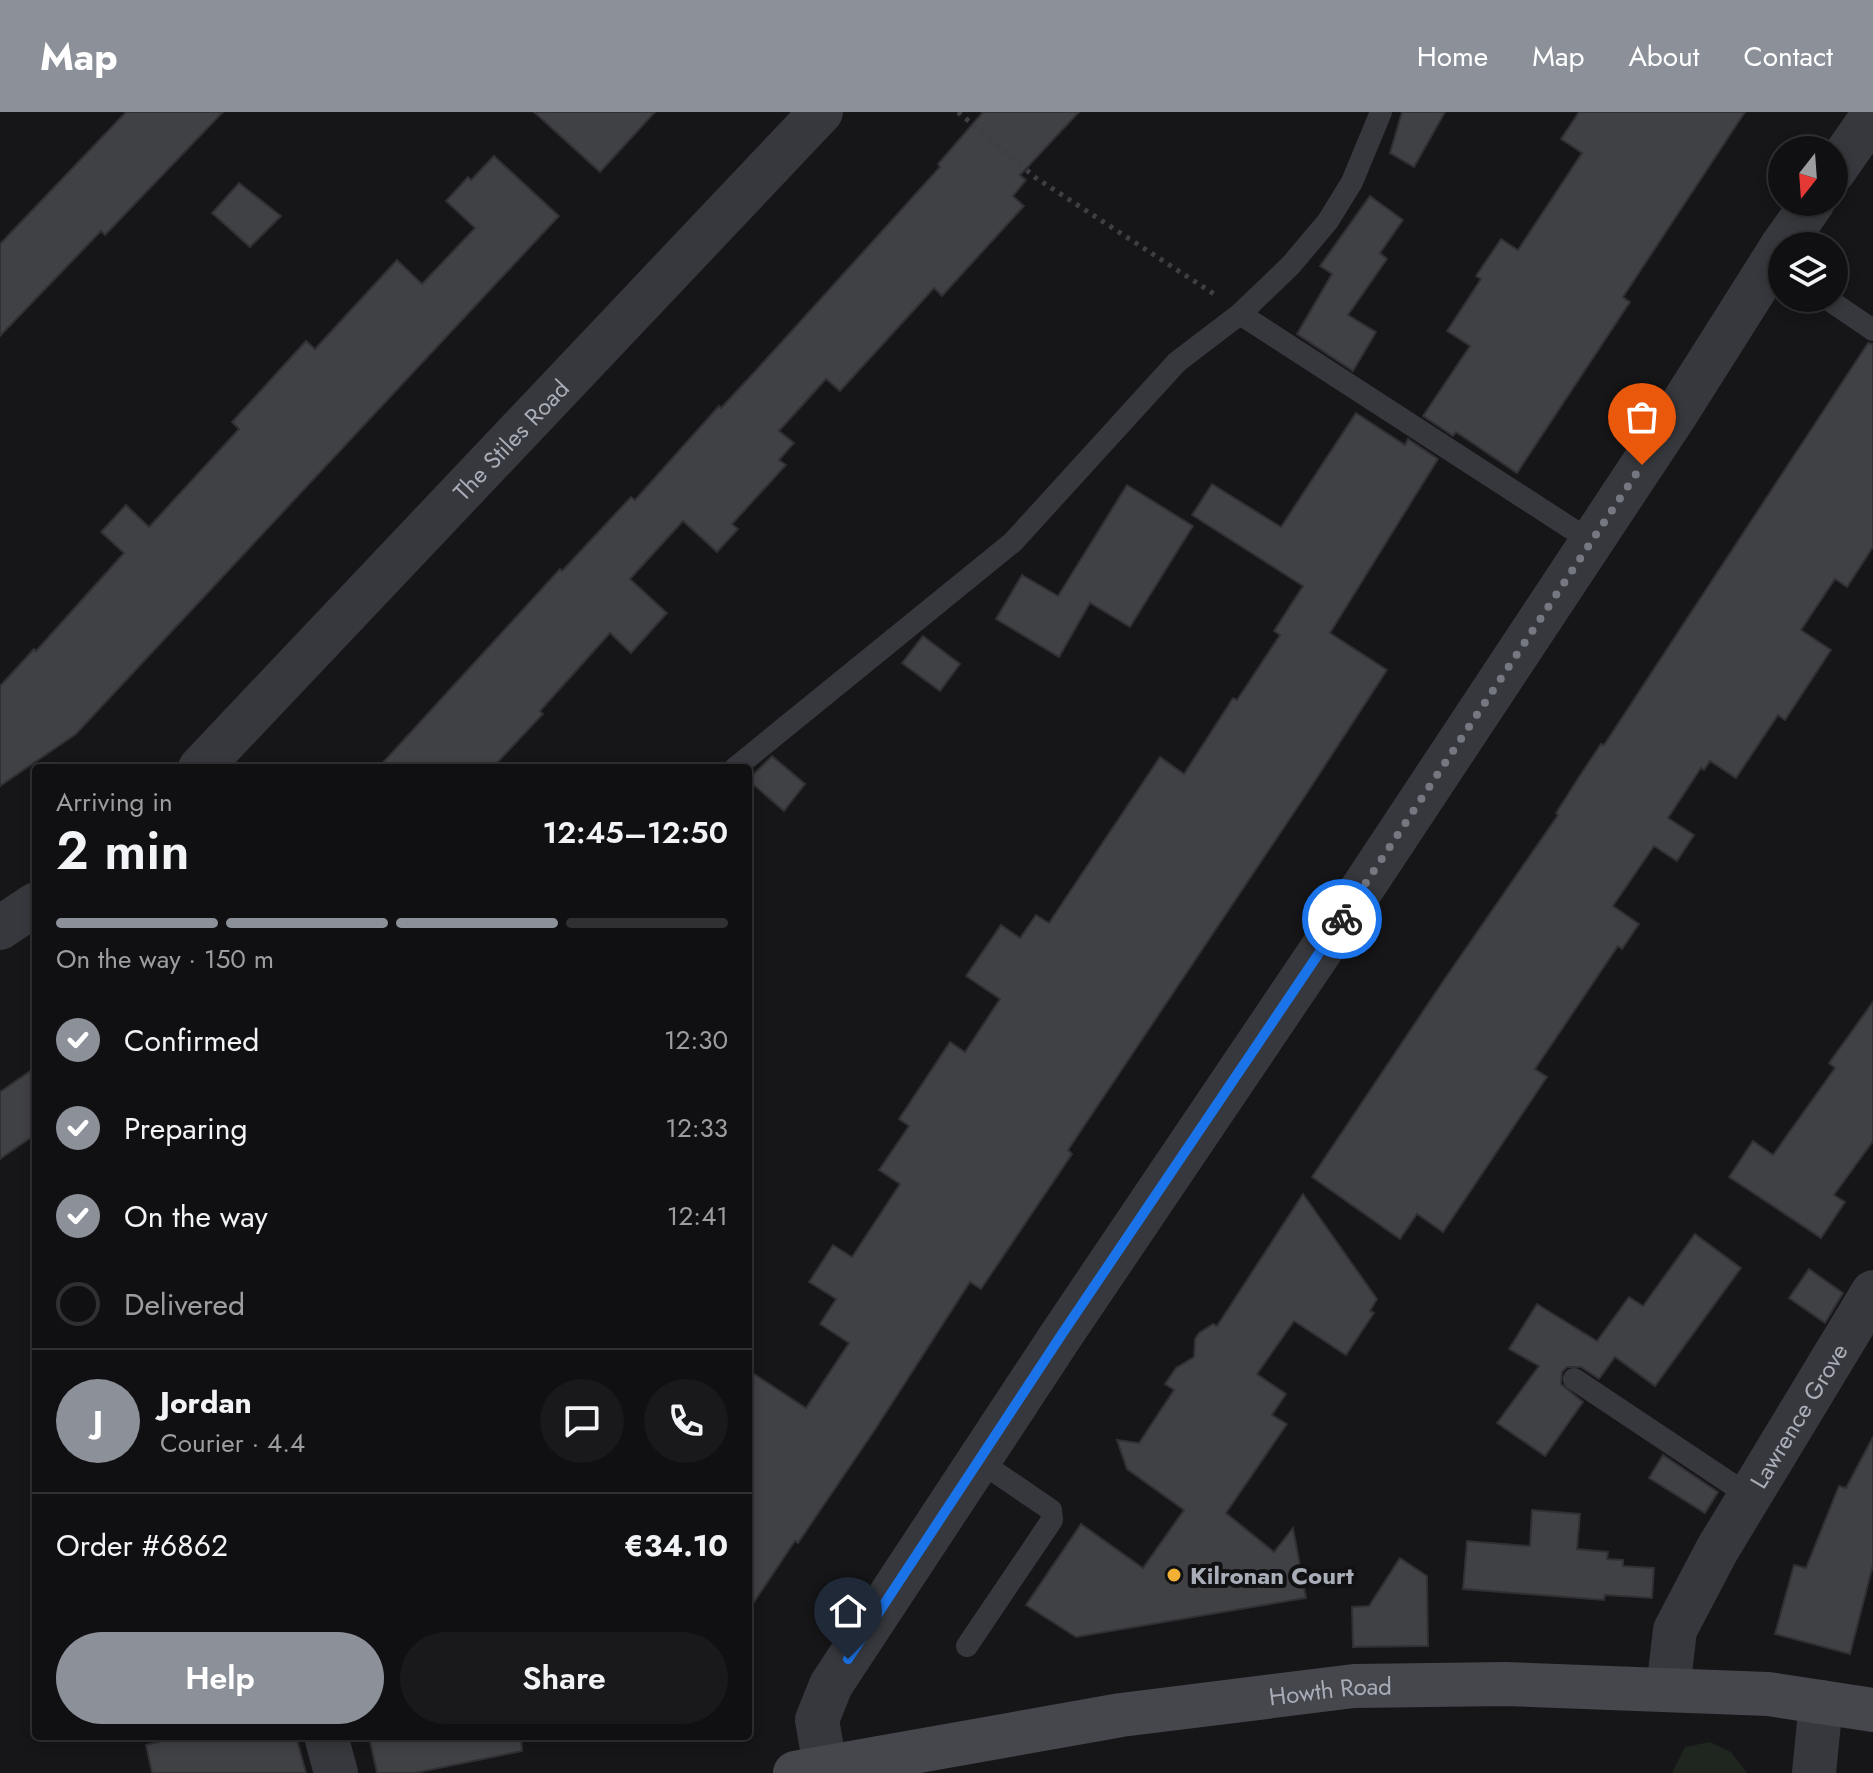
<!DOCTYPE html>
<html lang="en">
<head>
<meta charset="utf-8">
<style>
  body { margin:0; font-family:Jost,sans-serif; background:#19191b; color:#f1f3f6; height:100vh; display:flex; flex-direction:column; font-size:30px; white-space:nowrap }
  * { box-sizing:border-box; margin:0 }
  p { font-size:26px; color:#9c9d9f }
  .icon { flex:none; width:44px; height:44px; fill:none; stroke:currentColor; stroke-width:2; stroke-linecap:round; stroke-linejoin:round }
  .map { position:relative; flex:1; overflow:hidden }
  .panel { position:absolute; left:32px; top:652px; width:720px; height:976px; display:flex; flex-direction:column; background:#101012; border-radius:8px; box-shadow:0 4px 12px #0003,0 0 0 2px #303032 }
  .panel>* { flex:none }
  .needle { width:52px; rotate:197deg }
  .tools { position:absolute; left:1768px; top:24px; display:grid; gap:16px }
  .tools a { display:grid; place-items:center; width:80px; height:80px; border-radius:50%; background:#101012; box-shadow:0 4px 12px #0003,0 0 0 2px #303032; font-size:40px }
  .pin { position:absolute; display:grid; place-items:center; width:68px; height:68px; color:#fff; margin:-82px -34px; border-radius:50% 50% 50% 0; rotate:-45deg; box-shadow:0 0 8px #0007 }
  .pin .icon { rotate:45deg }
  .courier { position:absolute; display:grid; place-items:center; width:80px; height:80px; margin:-40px; border:6px solid #1a73e8; border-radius:50%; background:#fff; color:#222; box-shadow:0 2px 10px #0007 }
  .overview em { font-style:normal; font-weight:600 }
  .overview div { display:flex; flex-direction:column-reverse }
  .overview { display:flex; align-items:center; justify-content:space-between; height:136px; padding:0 24px }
  h1 { font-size:52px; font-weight:600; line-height:60px }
  .bar { display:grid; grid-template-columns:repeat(4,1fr); gap:12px 8px; align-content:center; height:96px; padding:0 24px }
  .bar i { height:10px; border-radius:6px; background:#303032 }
  .bar .active { background:#8c9099 }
  .bar p { grid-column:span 4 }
  .line { display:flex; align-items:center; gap:20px; padding:0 24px; border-top:2px solid #303032 }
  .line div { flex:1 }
  .round { display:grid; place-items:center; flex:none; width:84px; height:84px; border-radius:42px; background:#19191b }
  ol { padding:0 24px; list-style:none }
  li { display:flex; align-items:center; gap:24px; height:88px }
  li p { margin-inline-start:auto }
  li .icon { padding:8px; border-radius:50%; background:#8c9099; color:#fff; stroke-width:4 }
  li:last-child { color:#9c9d9f }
  li i { width:44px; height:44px; border:4px solid #303032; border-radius:50% }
  .primary-button { display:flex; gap:16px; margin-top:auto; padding:16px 24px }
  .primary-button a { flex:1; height:92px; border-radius:48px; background:#8c9099; color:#fff; font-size:32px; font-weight:600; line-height:92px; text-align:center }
  .primary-button a+a { background:#19191b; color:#f1f3f6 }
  header { display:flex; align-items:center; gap:48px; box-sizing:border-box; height:112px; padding:0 40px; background:#8c9099; color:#fff }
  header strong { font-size:38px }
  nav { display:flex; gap:44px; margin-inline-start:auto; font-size:28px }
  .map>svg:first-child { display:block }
  .green { fill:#1e261f }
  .building { fill:#404145; stroke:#303034; stroke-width:2 }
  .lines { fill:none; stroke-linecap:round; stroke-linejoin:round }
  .path { stroke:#3d3f44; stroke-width:5; stroke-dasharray:4 6; stroke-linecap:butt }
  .lane { stroke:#37383d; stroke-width:22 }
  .street { stroke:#37383d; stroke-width:44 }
  .secondary { stroke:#45474d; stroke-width:44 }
  .done { stroke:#757880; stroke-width:8; stroke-dasharray:0 14.4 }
  .route { stroke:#1a73e8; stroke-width:10 }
  .poi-dot { fill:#f2b134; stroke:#111113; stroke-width:3 }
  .labels { text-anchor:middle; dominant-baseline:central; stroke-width:8; stroke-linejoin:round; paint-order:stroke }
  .street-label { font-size:24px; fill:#a8adb8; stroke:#111113 }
  .poi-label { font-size:24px; font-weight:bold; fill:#a8adb8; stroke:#111113; text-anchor:start }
</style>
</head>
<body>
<header>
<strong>Map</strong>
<nav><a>Home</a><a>Map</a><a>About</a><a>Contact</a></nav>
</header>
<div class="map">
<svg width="1873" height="1661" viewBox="0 0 1873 1661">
  <rect width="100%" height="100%" fill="#161618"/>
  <path class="green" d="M 1710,1630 L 1731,1640 L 1747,1661 L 1672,1661 L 1685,1635 Z"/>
  <g class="building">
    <path d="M 126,0 L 223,0 L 105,123 L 101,119 L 0,224 L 0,132 Z"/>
    <path d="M 534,0 L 655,0 L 600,60 Z"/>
    <path d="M 983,0 L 1079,0 L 1020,63 L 1026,68 L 1013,84 L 1024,94 L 942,184 L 934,176 L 840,279 L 826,267 L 779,319 L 794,331 L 779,348 L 786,353 L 732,412 L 738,417 L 717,440 L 683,409 L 630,467 L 667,501 L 631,541 L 610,521 L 540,599 L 543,602 L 492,656 L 378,656 L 560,457 L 562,459 L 631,385 L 635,388 L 719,294 L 721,296 L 760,254 L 940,55 L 938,52 Z"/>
    <path d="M 1402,0 L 1445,0 L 1414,55 L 1390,41 Z"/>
    <path d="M 1579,0 L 1745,0 L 1623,185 L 1630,190 L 1517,361 L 1456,320 L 1453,324 L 1423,304 L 1470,234 L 1447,219 L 1481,167 L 1476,164 L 1501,127 L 1518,138 L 1582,41 L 1561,27 Z"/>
    <path d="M 494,44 L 559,104 L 76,622 L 0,674 L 0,574 L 34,537 L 36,539 L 124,441 L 101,420 L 126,393 L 149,415 L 239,317 L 232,310 L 306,229 L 315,237 L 397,148 L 422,172 L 475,116 L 446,89 L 468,65 L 471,68 Z"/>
    <path d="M 239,71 L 281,104 L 250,135 L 212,101 Z"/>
    <path d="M 1370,84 L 1403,108 L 1380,141 L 1387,147 L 1348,203 L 1376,220 L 1353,259 L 1297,222 L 1332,162 L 1320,154 Z"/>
    <path d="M 1868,231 L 1873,232 L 1873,435 L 1847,475 L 1835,467 L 1801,518 L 1831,538 L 1785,608 L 1778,603 L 1736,666 L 1710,649 L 1704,658 L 1701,656 L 1668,706 L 1694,723 L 1677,749 L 1654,734 L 1613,794 L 1639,812 L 1622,837 L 1618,834 L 1535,957 L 1547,965 L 1443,1120 L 1417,1102 L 1400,1127 L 1312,1065 L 1444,868 L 1558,703 L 1556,701 L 1579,665 L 1601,632 L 1604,633 Z"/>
    <path d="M 1356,301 L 1405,333 L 1408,327 L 1438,347 L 1330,521 L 1387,558 L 1307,681 L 1068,1038 L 1072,1042 L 981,1177 L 970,1170 L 876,1316 L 798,1431 L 795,1429 L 748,1499 L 748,1258 L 806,1296 L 849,1231 L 820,1212 L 836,1187 L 809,1170 L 833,1133 L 852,1145 L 900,1072 L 879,1058 L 909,1014 L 899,1007 L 950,930 L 965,940 L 1000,887 L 966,864 L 1001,813 L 1020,826 L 1036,803 L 1049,811 L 1160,645 L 1184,662 L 1233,586 L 1237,588 L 1280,523 L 1274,519 L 1303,474 L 1192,403 L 1212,372 L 1281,415 Z"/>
    <path d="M 1127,373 L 1193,414 L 1130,515 L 1090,491 L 1059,545 L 996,507 L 1022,463 L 1058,484 Z"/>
    <path d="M 923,524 L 960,552 L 940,579 L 902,551 Z"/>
    <path d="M 772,644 L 805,672 L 784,699 L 748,668 Z"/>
    <path d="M 1873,890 L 1873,1029 L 1834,1083 L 1845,1090 L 1821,1126 L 1729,1065 L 1753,1029 L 1773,1043 L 1835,956 L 1829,951 Z"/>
    <path d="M 36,955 L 36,1022 L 0,1047 L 0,980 Z"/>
    <path d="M 1303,1082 L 1377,1187 L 1370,1199 L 1374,1201 L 1346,1243 L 1294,1209 L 1257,1262 L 1286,1282 L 1272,1303 L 1287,1312 L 1226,1401 L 1274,1440 L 1293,1416 L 1306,1486 L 1076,1525 L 1026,1493 L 1081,1412 L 1143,1456 L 1184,1398 L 1127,1357 L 1117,1328 L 1139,1331 L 1174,1278 L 1165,1272 L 1176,1256 L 1194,1245 L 1195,1227 L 1199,1221 L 1213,1212 L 1217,1214 Z"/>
    <path d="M 1695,1122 L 1741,1156 L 1655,1274 L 1615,1245 L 1599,1267 L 1581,1255 L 1567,1255 L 1562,1260 L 1561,1272 L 1583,1290 L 1545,1344 L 1497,1311 L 1539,1254 L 1509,1237 L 1537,1192 L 1597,1229 L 1629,1185 L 1643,1194 Z"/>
    <path d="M 1809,1157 L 1843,1181 L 1825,1211 L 1789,1186 Z"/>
    <path d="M 1873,1325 L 1873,1453 L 1850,1542 L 1775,1522 L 1794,1453 L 1806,1456 L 1839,1374 L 1846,1376 Z"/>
    <path d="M 1663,1343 L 1718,1380 L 1705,1401 L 1649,1366 Z"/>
    <path d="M 1532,1398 L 1580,1402 L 1577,1437 L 1608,1440 L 1607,1447 L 1623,1448 L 1623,1454 L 1654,1456 L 1652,1486 L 1605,1483 L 1604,1488 L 1463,1477 L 1467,1429 L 1530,1434 Z"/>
    <path d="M 1400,1446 L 1427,1464 L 1428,1534 L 1353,1535 L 1352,1495 L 1369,1494 Z"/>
    <path d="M 182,1624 L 296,1624 L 306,1661 L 152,1661 L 146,1633 Z"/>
    <path d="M 369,1624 L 521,1624 L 522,1639 L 415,1661 L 377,1661 Z"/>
  </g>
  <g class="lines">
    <path class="path" d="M 958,0 L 1036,66 L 1214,182"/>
    <g class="lane">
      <path d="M 1826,186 L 1873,218"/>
      <path d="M 1240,202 L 1592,430"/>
      <path d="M 735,656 L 1013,430 L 1177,250 L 1240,202 L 1291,153 L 1328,109 L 1352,70 L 1381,0"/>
      <path d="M 1574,1267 L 1751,1385"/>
      <path d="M 967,1534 L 1052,1408 L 1051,1398 L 979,1349"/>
    </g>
    <g class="street">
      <path d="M 1834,59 L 1873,3"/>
      <path d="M 1782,134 L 1813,90"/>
      <path id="s1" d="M 200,656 L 821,0"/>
      <path d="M 0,816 L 36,792"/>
      <path id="s2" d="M 1668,1578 L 1675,1518 L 1717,1438 L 1873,1180"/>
      <path d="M 326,1624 L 336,1661"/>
      <path d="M 825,1654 L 817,1608 L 831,1573 L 1062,1222 L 1350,795 L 1676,302 L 1782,134"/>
      <path d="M 1814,1661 L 1821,1590"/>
    </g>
    <path class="secondary" id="s3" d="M 795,1661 L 1121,1603 L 1354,1574 L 1506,1572 L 1768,1582 L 1873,1598"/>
  </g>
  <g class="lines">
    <path class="done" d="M 1342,807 L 1642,353"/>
    <path class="route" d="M 848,1547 L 1062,1222 L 1342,807"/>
  </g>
  <circle class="poi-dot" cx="1174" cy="1463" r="8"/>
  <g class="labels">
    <g class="street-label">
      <text stroke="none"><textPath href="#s1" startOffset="452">The Stiles Road</textPath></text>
      <text stroke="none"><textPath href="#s2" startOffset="308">Lawrence Grove</textPath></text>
      <text stroke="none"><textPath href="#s3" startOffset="542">Howth Road</textPath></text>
    </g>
    <g class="poi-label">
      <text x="1190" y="1463">Kilronan Court</text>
    </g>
  </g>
</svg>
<div class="tools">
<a><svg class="needle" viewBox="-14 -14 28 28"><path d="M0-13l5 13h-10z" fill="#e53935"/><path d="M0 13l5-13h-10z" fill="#9c9d9f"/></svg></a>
<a><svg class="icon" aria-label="layers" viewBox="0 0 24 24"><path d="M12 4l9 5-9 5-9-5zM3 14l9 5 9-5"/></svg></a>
</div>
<div class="pin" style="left:1642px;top:353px;background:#ea580c"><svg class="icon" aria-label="bag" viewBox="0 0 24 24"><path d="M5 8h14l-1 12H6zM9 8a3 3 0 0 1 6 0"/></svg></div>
<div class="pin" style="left:848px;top:1547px;background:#1f2937"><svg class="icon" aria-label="home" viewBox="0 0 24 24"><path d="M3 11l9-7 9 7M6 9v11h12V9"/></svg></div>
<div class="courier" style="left:1342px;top:807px"><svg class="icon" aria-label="bike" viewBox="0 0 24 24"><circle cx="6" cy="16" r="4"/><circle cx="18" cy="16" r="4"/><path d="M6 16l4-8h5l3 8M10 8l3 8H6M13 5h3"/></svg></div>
<section class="panel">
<div class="overview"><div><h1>2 min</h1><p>Arriving in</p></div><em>12:45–12:50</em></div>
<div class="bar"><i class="active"></i><i class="active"></i><i class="active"></i><i></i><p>On the way · 150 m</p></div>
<ol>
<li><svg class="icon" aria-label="check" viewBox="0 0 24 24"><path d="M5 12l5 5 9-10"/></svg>Confirmed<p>12:30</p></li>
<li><svg class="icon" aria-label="check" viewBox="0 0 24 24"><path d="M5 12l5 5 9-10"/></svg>Preparing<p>12:33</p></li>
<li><svg class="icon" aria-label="check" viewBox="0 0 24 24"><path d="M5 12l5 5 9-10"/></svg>On the way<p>12:41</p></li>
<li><i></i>Delivered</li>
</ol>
<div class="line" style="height:144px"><b class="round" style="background:#8c9099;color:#fff">J</b><div><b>Jordan</b><p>Courier · 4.4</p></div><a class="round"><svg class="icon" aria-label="chat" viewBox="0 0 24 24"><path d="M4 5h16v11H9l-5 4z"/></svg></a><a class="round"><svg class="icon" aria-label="phone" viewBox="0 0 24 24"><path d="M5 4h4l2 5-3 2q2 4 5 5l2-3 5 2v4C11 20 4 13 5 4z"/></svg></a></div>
<div class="line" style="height:104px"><div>Order #6862</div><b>€34.10</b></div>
<div class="primary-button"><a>Help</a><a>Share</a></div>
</section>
</div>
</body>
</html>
